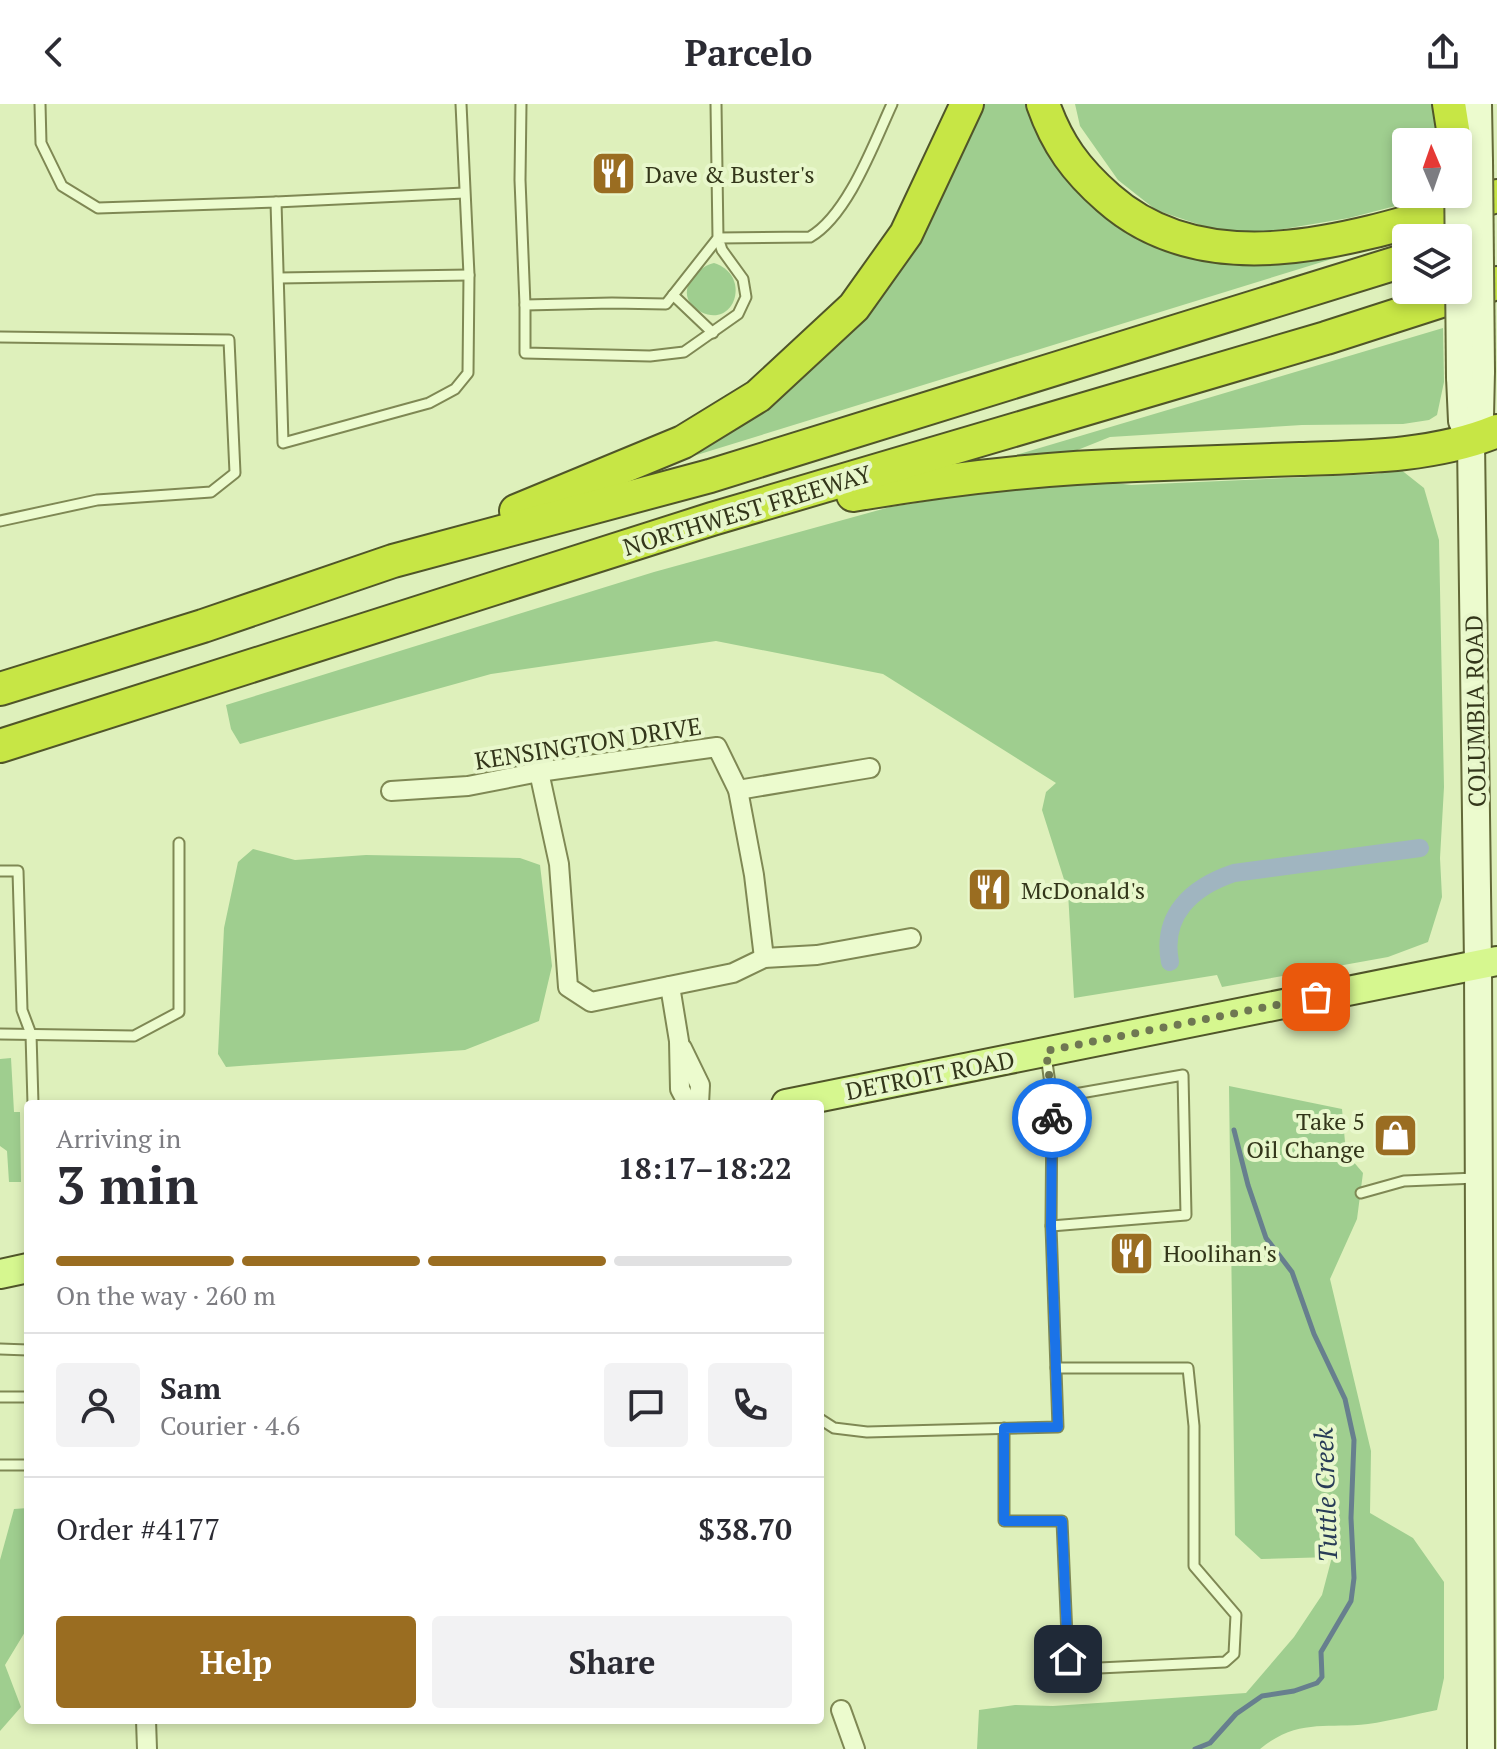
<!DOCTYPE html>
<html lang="en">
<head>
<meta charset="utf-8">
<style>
  body { margin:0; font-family:"PT Serif",serif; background:#f2f2f3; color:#2b2b33; height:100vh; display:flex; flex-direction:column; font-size:30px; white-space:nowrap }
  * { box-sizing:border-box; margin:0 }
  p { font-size:26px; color:#7c7c81 }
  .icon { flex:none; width:44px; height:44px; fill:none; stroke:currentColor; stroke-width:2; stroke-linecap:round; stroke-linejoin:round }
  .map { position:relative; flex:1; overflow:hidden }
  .sheet { position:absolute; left:24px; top:996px; width:800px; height:624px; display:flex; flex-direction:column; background:#fff; border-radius:8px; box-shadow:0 4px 12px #0003 }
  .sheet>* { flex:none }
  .needle { width:52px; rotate:358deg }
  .fabs { position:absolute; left:1392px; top:24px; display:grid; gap:16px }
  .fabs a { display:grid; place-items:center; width:80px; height:80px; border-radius:8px; background:#fff; box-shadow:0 4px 12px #0003; font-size:40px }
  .pin { position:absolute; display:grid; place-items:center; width:68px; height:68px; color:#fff; margin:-34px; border-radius:16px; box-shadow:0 4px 12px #0006 }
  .courier { position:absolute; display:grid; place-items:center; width:80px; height:80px; margin:-40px; border:6px solid #1a73e8; border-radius:50%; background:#fff; color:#222; box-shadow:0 2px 10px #0007 }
  .summary em { font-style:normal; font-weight:700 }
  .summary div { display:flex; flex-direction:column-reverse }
  .summary { display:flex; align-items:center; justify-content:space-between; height:136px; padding:0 32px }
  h1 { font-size:52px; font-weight:700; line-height:60px }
  .bar { display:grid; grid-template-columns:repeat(4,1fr); gap:12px 8px; align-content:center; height:96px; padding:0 32px }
  .bar i { height:10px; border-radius:6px; background:#e1e1e2 }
  .bar .current { background:#9a6d21 }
  .bar p { grid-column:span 4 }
  .line { display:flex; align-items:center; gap:20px; padding:0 32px; border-top:2px solid #e1e1e2 }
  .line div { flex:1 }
  .round { display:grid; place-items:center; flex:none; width:84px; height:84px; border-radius:8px; background:#f2f2f3 }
  .button { display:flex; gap:16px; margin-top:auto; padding:16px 32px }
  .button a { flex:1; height:92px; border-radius:8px; background:#9a6d21; color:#fff; font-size:32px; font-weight:700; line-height:92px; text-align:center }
  .button a+a { background:#f2f2f3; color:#2b2b33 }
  header { display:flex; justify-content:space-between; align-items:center; height:104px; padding:0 32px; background:#fff; font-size:36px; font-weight:700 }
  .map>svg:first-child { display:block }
  .green { fill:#9fce8f }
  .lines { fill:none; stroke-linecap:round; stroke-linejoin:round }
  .stream { stroke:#677f8e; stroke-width:5 }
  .canal { stroke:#a0b5c0; stroke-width:18 }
  .service-casing { stroke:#7f8854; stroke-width:13 }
  .minor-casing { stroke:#7f8854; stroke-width:22 }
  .secondary-casing { stroke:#636938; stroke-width:30 }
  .primary-casing { stroke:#505529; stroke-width:32 }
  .motorway-casing { stroke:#505529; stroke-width:36 }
  .service { stroke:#ecfbce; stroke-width:9 }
  .minor { stroke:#ecfbce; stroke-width:18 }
  .secondary { stroke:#ecfbce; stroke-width:26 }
  .primary { stroke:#d6f78f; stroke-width:28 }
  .motorway { stroke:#c7e645; stroke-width:32 }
  .secondary-bridge-casing { stroke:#636938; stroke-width:30; stroke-linecap:butt }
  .secondary-bridge { stroke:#ecfbce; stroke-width:26 }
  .done { stroke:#6f7752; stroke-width:8; stroke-dasharray:0 14.4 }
  .route { stroke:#1a73e8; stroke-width:10 }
  .labels { text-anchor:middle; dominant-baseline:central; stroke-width:8; stroke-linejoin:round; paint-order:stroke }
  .poi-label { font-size:24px; fill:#33361a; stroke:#e8f7cb; text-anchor:start }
  .street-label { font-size:24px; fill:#33361a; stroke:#e8f7cb }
  .water-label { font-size:26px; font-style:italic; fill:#283c57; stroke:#e8f7cb }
</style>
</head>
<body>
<header><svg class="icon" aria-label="back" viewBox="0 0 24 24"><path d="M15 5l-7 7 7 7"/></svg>Parcelo<svg class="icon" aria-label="share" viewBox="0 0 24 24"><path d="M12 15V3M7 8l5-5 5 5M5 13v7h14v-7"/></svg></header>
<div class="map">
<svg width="1497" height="1645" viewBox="0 0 1497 1645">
  <rect width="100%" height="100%" fill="#def0bb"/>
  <g class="green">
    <path d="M 977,0 L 1036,0 L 1110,111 L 1332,147 L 1335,154 L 661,362 L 790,276 Z"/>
    <path d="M 1075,0 L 1439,0 L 1441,38 L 1406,38 L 1406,90 L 1442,90 L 1349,114 L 1265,128 L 1212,125 L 1156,106 L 1118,76 L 1080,22 Z"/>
    <path d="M 714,159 C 752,171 735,225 701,208 C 697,206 690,200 688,195 C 682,179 700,162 714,159 Z"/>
    <path d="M 1443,224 L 1444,278 L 1437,311 L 1429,316 L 1403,320 L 1302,321 L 1110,333 L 1070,349 L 996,357 Z"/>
    <path d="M 1400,365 L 1424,384 L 1439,436 L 1444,683 L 1440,754 L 1442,793 L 1428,838 L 1388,853 L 1222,883 L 1217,871 L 1074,894 L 1068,788 L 1042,706 L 1046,688 L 1056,679 L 883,570 L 716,537 L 491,570 L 240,640 L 231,625 L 226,601 L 654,468 L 890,403 L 1076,374 L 1131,381 L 1377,370 Z"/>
    <path d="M 253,745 L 295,756 L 366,751 L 520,754 L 540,761 L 552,862 L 539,917 L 465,946 L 226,963 L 218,950 L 224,824 L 238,758 Z"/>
    <path d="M 11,954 L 14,1008 L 20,1008 L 21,1078 L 9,1078 L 7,1047 L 0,1042 L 0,955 Z"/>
    <path d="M 1229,982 L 1342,1005 L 1346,1049 L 1363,1069 L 1357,1115 L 1330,1175 L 1371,1347 L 1370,1409 L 1413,1434 L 1444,1478 L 1444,1574 L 1437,1606 C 1415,1610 1391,1617 1368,1620 C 1325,1625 1298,1614 1260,1645 L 977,1645 L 979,1606 L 1015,1601 L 1053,1602 L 1246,1589 L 1294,1533 L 1322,1491 L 1332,1453 L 1261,1455 L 1235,1431 Z"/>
    <path d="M 28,1404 L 28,1523 L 5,1561 L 21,1603 L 0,1627 L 0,1456 L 14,1405 Z"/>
  </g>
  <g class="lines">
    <path class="stream" d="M 1195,1645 L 1210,1639 L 1236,1610 L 1262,1592 L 1294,1587 L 1317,1579 L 1322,1573 L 1321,1548 L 1351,1497 L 1354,1474 L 1351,1414 L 1354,1336 L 1345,1295 L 1314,1230 L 1292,1168 L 1266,1134 L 1248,1081 L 1234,1026"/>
    <path class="canal" d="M 1170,858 C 1161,811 1192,783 1234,769 L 1420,744"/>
    <defs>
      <g id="service">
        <path d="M 40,0 L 41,39 L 62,82 L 98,104 L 276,98 L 283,339 L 429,299 L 455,285 L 468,269 L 469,171 L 461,0"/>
        <path d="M 521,0 L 520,76 L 525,201 L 612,199 L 666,200 L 718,134 L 716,0"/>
        <path d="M 276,98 L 464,89"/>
        <path d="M 279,174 L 469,171"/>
        <path d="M 673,191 L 713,229"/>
        <path d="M 525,201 L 525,249 L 650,252 L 684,248 L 738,210 L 746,193 L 743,175 L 722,146 L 718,134 L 810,133 C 848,111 874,39 892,0"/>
        <path d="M 0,233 L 229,236 L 235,369 L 211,388 L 97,396 L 0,417"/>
        <path d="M 0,767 L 18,767 L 22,906 L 31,930 L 33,1000"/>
        <path d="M 0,930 L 134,932 L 179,908 L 179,739"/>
        <path d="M 1361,1089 L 1404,1077 L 1476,1074"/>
        <path d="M 1051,1122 L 1186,1111 L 1183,971 L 1052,994"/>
        <path d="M 0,1245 L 28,1246"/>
        <path d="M 0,1293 L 28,1293"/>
        <path d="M 820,1315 L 834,1324 L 867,1328 L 1058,1323 L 1051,1122 L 1052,994 L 1046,951"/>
        <path d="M 1004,1324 L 1004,1417 L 1062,1417 L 1068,1555 L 1078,1565 L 1225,1558 L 1234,1550 L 1236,1511 L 1194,1462 L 1194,1322 L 1188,1264 L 1056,1264"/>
        <path d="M 0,1361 L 28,1361"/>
      </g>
      <g id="minor">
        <path d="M 539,668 L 559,760 L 568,883 L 591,898 L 733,869 L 764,854 L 817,851 L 911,834"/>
        <path d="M 738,686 L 870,664"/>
        <path d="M 391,687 L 468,682 L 539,668 L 717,643 L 738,686 L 754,771 L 764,854"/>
        <path d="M 670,882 L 679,937 L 680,985 L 688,1000"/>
        <path d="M 682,944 L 700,981 L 699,1000"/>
        <path d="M 841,1606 L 855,1645"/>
        <path d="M 146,1616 L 147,1645"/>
      </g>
      <g id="secondary">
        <path d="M 1478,0 L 1479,57"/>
        <path d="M 1460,273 L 1462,317 L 1471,338 L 1478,860 L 1481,1645"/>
        <path d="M 1471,338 L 1480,313 L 1481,267"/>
      </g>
      <g id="primary">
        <path d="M 786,1000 L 1497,857"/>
        <path d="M 0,1170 L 28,1164"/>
      </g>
      <g id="motorway">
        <path d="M 1043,0 C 1057,40 1076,66 1108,94 C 1215,189 1376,127 1497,92"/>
        <path d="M 1449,0 L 1455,38"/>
        <path d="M 853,391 C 947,375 1041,364 1136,361 C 1191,359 1245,357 1300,355 C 1365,353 1436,352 1497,327"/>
        <path d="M 516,407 L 683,338 L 758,292 L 854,203 L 906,130 L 967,0"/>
        <path d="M 0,585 L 203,522 L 393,457 L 710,372 L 1406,156"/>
        <path d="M 0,642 L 712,415 L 1326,234 L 1497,179"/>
      </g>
    </defs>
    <use href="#service" class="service-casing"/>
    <use href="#minor" class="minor-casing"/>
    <use href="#secondary" class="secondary-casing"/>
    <use href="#primary" class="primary-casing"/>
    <use href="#motorway" class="motorway-casing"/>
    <use href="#service" class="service"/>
    <use href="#minor" class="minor"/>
    <use href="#secondary" class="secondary"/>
    <use href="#primary" class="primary"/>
    <use href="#motorway" class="motorway"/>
    <defs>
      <g id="secondary-bridge">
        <path d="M 1479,57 L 1481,267"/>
        <path d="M 1458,67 L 1460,273"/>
      </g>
    </defs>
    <use href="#secondary-bridge" class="secondary-bridge-casing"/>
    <use href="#secondary-bridge" class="secondary-bridge"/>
  </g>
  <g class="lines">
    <path class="done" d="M 1052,1014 L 1052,994 L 1046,947 L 1316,893"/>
    <path class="route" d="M 1052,1014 L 1051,1122 L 1058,1323 L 1004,1324 L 1004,1417 L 1062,1417 L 1068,1555"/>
  </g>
  <defs>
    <symbol id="restaurant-square" viewBox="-11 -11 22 22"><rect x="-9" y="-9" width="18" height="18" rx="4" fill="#9a6d21" stroke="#e8f7cb"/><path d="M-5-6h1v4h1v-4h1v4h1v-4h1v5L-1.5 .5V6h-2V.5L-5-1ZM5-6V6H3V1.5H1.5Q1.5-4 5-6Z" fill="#fff"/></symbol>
    <symbol id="shop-square" viewBox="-11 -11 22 22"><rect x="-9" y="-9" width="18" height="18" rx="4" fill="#9a6d21" stroke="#e8f7cb"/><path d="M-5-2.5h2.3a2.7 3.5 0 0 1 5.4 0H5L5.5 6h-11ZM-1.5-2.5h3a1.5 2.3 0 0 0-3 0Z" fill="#fff"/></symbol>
  </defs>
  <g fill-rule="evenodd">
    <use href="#restaurant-square" x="588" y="44" width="51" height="51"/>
    <use href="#restaurant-square" x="964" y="760" width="51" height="51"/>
    <use href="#shop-square" x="1370" y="1006" width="51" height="51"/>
    <use href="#restaurant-square" x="1106" y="1124" width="51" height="51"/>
  </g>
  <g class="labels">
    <g class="poi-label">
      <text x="645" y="70">Dave &amp; Buster's</text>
      <text x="1021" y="786">McDonald's</text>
      <text x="1365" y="1017" text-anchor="end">Take 5<tspan x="1365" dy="28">Oil Change</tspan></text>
      <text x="1163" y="1149">Hoolihan's</text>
    </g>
    <g class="street-label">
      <text transform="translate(747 406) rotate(-17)">NORTHWEST FREEWAY</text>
      <text transform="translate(1475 607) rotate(-91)">COLUMBIA ROAD</text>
      <text transform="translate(588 639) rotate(-9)">KENSINGTON DRIVE</text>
      <text transform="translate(930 971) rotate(-11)">DETROIT ROAD</text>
    </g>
    <g class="water-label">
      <text transform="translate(1325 1391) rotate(-92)">Tuttle Creek</text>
    </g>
  </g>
</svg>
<div class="fabs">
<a><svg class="needle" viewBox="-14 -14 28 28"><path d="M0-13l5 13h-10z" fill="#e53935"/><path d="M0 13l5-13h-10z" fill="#7c7c81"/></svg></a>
<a><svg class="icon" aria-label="layers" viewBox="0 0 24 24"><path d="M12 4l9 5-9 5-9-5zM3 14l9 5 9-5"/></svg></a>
</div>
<div class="pin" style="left:1316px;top:893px;background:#ea580c"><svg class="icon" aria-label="bag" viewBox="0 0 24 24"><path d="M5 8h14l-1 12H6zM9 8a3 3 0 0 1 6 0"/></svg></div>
<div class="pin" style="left:1068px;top:1555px;background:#1f2937"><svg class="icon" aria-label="home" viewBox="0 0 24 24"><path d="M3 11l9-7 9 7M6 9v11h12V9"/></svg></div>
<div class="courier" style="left:1052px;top:1014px"><svg class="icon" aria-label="bike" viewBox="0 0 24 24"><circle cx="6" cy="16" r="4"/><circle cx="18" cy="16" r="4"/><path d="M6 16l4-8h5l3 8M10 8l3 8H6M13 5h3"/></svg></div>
<section class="sheet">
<div class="summary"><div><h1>3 min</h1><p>Arriving in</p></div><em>18:17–18:22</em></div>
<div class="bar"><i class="current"></i><i class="current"></i><i class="current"></i><i></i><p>On the way · 260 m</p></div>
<div class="line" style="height:144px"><a class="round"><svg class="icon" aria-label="person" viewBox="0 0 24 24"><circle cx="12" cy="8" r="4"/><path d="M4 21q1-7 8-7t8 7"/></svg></a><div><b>Sam</b><p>Courier · 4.6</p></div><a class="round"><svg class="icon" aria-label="chat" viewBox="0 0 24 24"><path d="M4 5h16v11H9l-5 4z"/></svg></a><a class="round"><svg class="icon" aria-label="phone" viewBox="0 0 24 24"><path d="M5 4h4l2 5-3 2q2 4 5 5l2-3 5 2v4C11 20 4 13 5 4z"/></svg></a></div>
<div class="line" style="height:104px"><div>Order #4177</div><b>$38.70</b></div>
<div class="button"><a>Help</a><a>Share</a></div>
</section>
</div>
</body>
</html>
